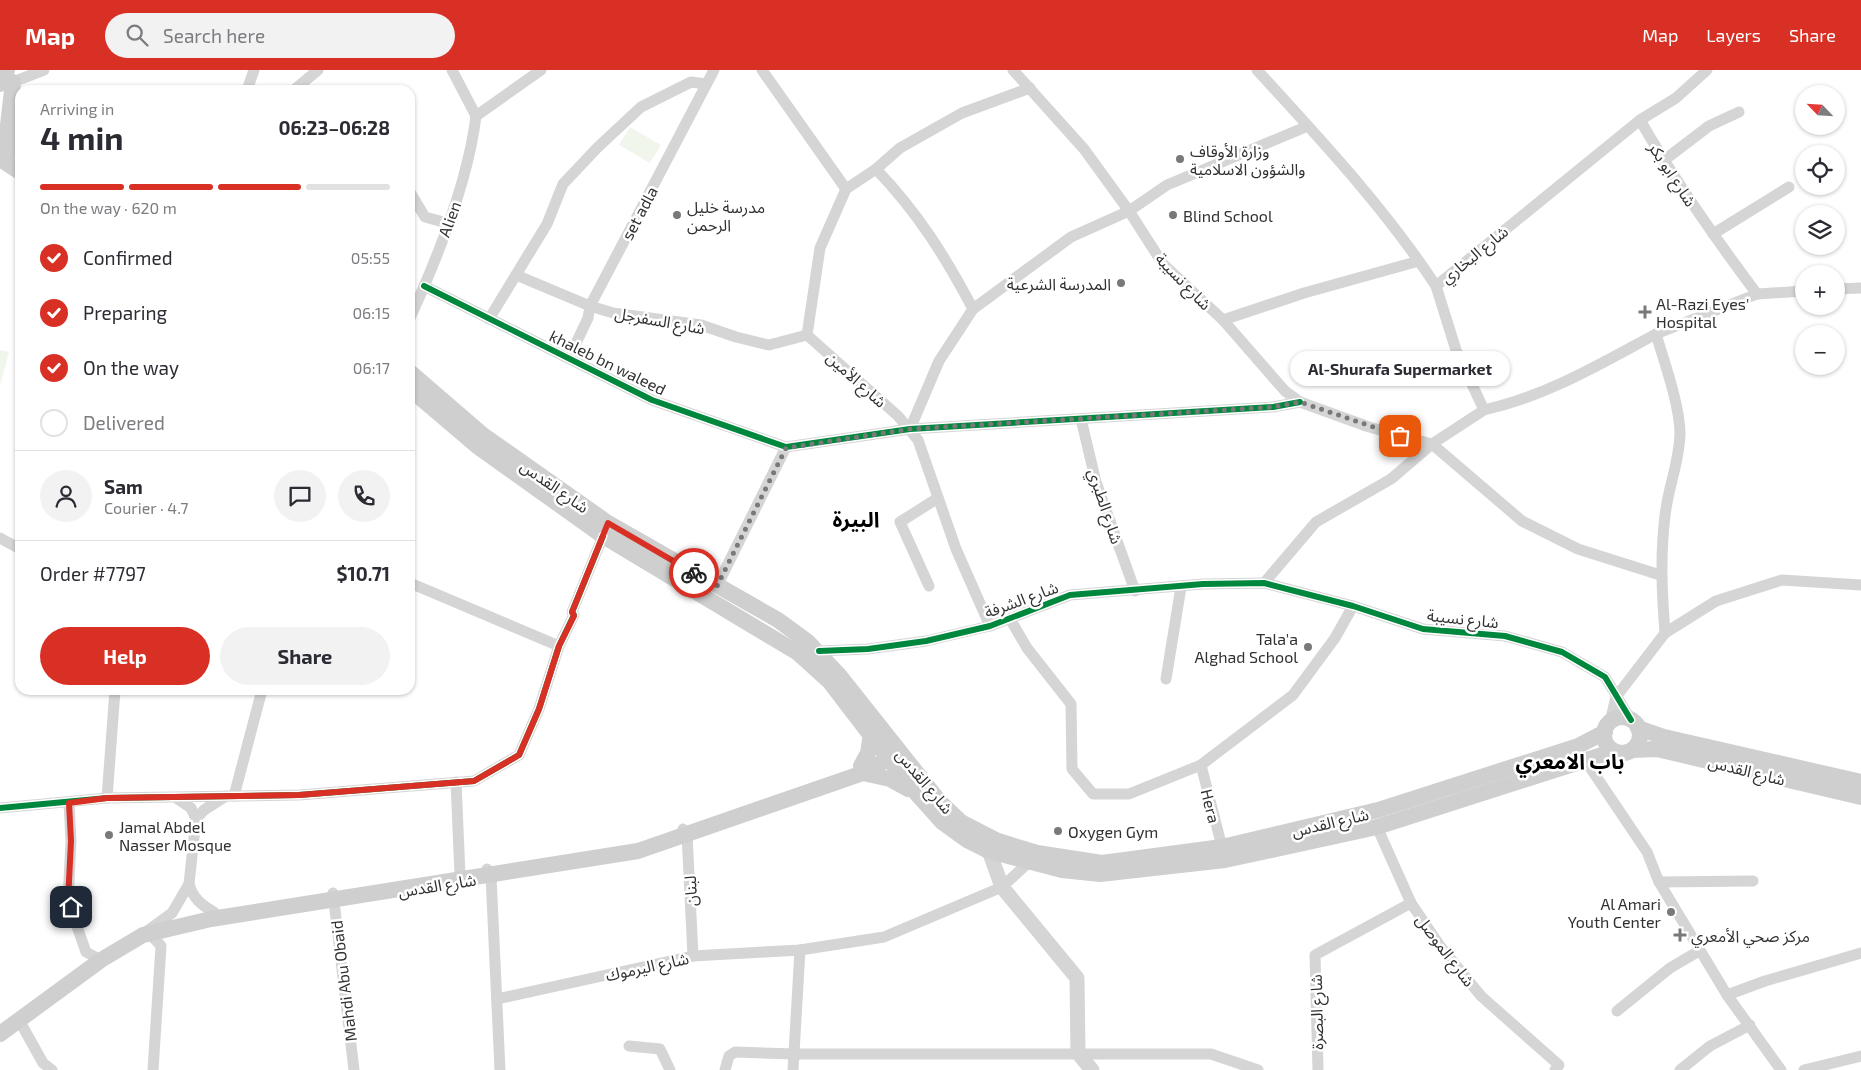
<!DOCTYPE html>
<html lang="en">
<head>
<meta charset="utf-8">
<style>
  body { margin:0; font-family:"Exo 2","Noto Sans Arabic",sans-serif; background:#f2f2f3; color:#2b2b33; height:100vh; display:flex; flex-direction:column; font-size:19px; white-space:nowrap }
  * { box-sizing:border-box; margin:0 }
  p { font-size:16px; color:#7c7c81 }
  .icon { flex:none; width:28px; height:28px; fill:none; stroke:currentColor; stroke-width:2; stroke-linecap:round; stroke-linejoin:round }
  .map { position:relative; flex:1; overflow:hidden }
  .side { position:absolute; left:15px; top:15px; width:400px; height:610px; display:flex; flex-direction:column; background:#fff; border-radius:15px; box-shadow:0 1px 4px #0004 }
  .side>* { flex:none }
  .needle { width:32px; rotate:295deg }
  .fabs { position:absolute; left:1795px; top:15px; display:grid; gap:10px }
  .fabs a { display:grid; place-items:center; width:50px; height:50px; border-radius:50%; background:#fff; box-shadow:0 1px 4px #0004; font-size:25px }
  .pin { position:absolute; display:grid; place-items:center; width:42px; height:42px; color:#fff; margin:-21px; border-radius:10px; box-shadow:0 2px 8px #0006 }
  .courier { position:absolute; display:grid; place-items:center; width:50px; height:50px; margin:-25px; border:4px solid #d93025; border-radius:50%; background:#fff; color:#222; box-shadow:0 1px 6px #0007 }
  .bubble { position:absolute; height:35px; border-radius:18px; background:#fff; box-shadow:0 1px 4px #0004; font-size:16px; font-weight:700; line-height:35px; text-align:center }
  .head em { font-style:normal; font-weight:700 }
  .head div { display:flex; flex-direction:column-reverse }
  .head { display:flex; align-items:center; justify-content:space-between; height:85px; padding:0 25px }
  h1 { font-size:32px; font-weight:700; line-height:38px }
  .bar { display:grid; grid-template-columns:repeat(4,1fr); gap:8px 5px; align-content:center; height:60px; padding:0 25px }
  .bar i { height:6px; border-radius:4px; background:#e1e1e2 }
  .bar .active { background:#d93025 }
  .bar p { grid-column:span 4 }
  .line { display:flex; align-items:center; gap:12px; padding:0 25px; border-top:1px solid #e1e1e2 }
  .line div { flex:1 }
  .round { display:grid; place-items:center; flex:none; width:52px; height:52px; border-radius:26px; background:#f2f2f3 }
  ol { padding:0 25px; list-style:none }
  li { display:flex; align-items:center; gap:15px; height:55px }
  li p { margin-inline-start:auto }
  li .icon { padding:5px; border-radius:50%; background:#d93025; color:#fff; stroke-width:4 }
  li:last-child { color:#7c7c81 }
  li i { width:28px; height:28px; border:2px solid #e1e1e2; border-radius:50% }
  .action { display:flex; gap:10px; margin-top:auto; padding:10px 25px }
  .action a { flex:1; height:58px; border-radius:30px; background:#d93025; color:#fff; font-size:20px; font-weight:700; line-height:58px; text-align:center }
  .action a+a { background:#f2f2f3; color:#2b2b33 }
  header { display:flex; align-items:center; gap:30px; box-sizing:border-box; height:70px; padding:0 25px; background:#d93025; color:#fff }
  header strong { font-size:24px }
  nav { display:flex; gap:28px; margin-inline-start:auto; font-size:18px }
  .search { width:350px; height:45px; background:#f2f2f3; display:flex; align-items:center; gap:12px; box-sizing:border-box; padding:0 18px; border-radius:28px; color:#7c7c81; font-size:19px }
  .map>svg:first-child { display:block }
  .green { fill:#f1f6ed }
  .lines { fill:none; stroke-linecap:round; stroke-linejoin:round }
  .minor { stroke:#d5d5d5; stroke-width:11 }
  .tertiary { stroke:#d5d5d5; stroke-width:15 }
  .secondary { stroke:#cfcfcf; stroke-width:16 }
  .cycleway-casing { stroke:#fff; stroke-width:9 }
  .cycleway { stroke:#00873e; stroke-width:6 }
  .done { stroke:#797979; stroke-width:5; stroke-dasharray:0 9 }
  .route { stroke:#d93025; stroke-width:6 }
  .poi-dot { fill:#797979; stroke:#fff; stroke-width:2 }
  .labels { text-anchor:middle; dominant-baseline:central; stroke-width:5; stroke-linejoin:round; paint-order:stroke }
  .poi-label { font-size:16px; fill:#313131; stroke:#fff; text-anchor:start }
  .street-label { font-size:16px; fill:#313131; stroke:#fff }
  .district-label { font-size:21px; font-weight:bold; fill:#000; stroke:#fff }
</style>
</head>
<body>
<header>
<strong>Map</strong>
<div class="search"><svg class="icon" aria-label="search" viewBox="0 0 24 24"><circle cx="10" cy="10" r="6"/><path d="M15 15l6 6"/></svg>Search here</div>
<nav><a>Map</a><a>Layers</a><a>Share</a></nav>
</header>
<div class="map">
<svg width="1861" height="1000" viewBox="0 0 1861 1000">
  <rect width="100%" height="100%" fill="#fff"/>
  <g class="green">
    <path d="M 630,57 L 661,75 L 650,93 L 619,75 Z"/>
    <path d="M 0,280 L 9,282 L 0,315 Z"/>
  </g>
  <g class="lines">
    <g class="minor">
      <path d="M 452,0 L 476,46"/>
      <path d="M 762,0 L 846,119"/>
      <path d="M 1013,0 L 1084,79 L 1129,141 L 1163,194 L 1223,250 L 1285,321 L 1300,332 L 1369,357 L 1432,374"/>
      <path d="M 1257,0 C 1320,69 1384,137 1436,216"/>
      <path d="M 1707,0 L 1676,28 L 1640,50 C 1675,111 1715,168 1757,224"/>
      <path d="M 13,12 L 44,0"/>
      <path d="M 247,20 L 254,0"/>
      <path d="M 294,20 L 318,0"/>
      <path d="M 476,46 L 541,0"/>
      <path d="M 1640,50 L 1436,216 L 1456,280 L 1484,340 L 1432,374 L 1522,451 L 1578,479 L 1660,505"/>
      <path d="M 1663,91 L 1709,56 L 1739,42"/>
      <path d="M 876,99 C 918,143 945,186 973,239"/>
      <path d="M 410,122 L 425,147 L 447,153"/>
      <path d="M 1713,164 L 1789,117"/>
      <path d="M 516,205 L 590,236 L 613,243 L 701,255 L 736,267 L 769,275 L 807,265"/>
      <path d="M 424,216 L 652,330 L 786,377 L 910,359 L 1273,337 L 1300,332"/>
      <path d="M 1836,219 L 1861,218"/>
      <path d="M 410,248 C 438,187 468,112 476,46"/>
      <path d="M 489,249 L 547,154 L 563,114 L 598,77 L 641,37 L 691,12 L 706,14"/>
      <path d="M 1223,250 L 1304,223 L 1419,191"/>
      <path d="M 569,288 L 588,248 L 590,236 L 714,0"/>
      <path d="M 1484,340 C 1547,326 1600,294 1656,264"/>
      <path d="M 1081,349 L 1096,412 L 1135,521"/>
      <path d="M 910,359 L 939,291 L 973,239 L 1071,167 L 1129,141 L 1167,115 L 1308,56"/>
      <path d="M 0,468 L 20,479"/>
      <path d="M 410,513 L 559,576"/>
      <path d="M 1264,513 L 1316,452 L 1391,409 L 1432,374"/>
      <path d="M 717,516 L 786,377"/>
      <path d="M 929,516 L 900,452 L 938,428"/>
      <path d="M 1010,549 L 1027,578 L 1071,634 L 1072,699 L 1093,724 L 1129,724 L 1201,695 L 1293,625 L 1335,568 L 1353,536"/>
      <path d="M 990,556 L 956,479 L 918,370 L 898,346 L 807,265 L 820,178 L 846,119 L 876,99 L 900,78 L 962,43 L 1030,18"/>
      <path d="M 1665,563 C 1662,524 1660,486 1665,446 C 1668,417 1679,394 1680,364 C 1680,336 1664,291 1656,264 L 1757,224 L 1804,221"/>
      <path d="M 819,581 L 868,579 L 926,571 L 990,556 L 1070,525 L 1203,514 L 1264,513 L 1353,536 L 1423,559 L 1505,566 L 1562,582 L 1605,607 L 1631,650"/>
      <path d="M 1166,609 L 1181,517"/>
      <path d="M 1610,652 L 1616,627 L 1665,563 L 1716,531 L 1782,510 L 1861,515"/>
      <path d="M 1585,690 L 1647,782 L 1659,812 L 1727,925 L 1781,1000"/>
      <path d="M 1201,695 L 1222,777"/>
      <path d="M 456,712 L 460,805 L 465,811"/>
      <path d="M 234,726 L 262,620"/>
      <path d="M 107,728 L 115,620"/>
      <path d="M 176,728 L 191,738 L 196,749 L 189,814 C 193,828 201,835 214,842"/>
      <path d="M 69,733 L 71,771 L 68,831 L 86,882 L 101,890"/>
      <path d="M 0,738 L 107,728 L 299,725 L 474,711 L 519,685 L 539,639 L 559,576 L 574,545 L 572,542 L 603,466"/>
      <path d="M 196,749 L 204,740 L 226,726"/>
      <path d="M 1377,757 L 1411,833"/>
      <path d="M 683,759 L 687,764 L 693,886"/>
      <path d="M 487,799 L 491,806 L 500,1000"/>
      <path d="M 1659,812 L 1753,811"/>
      <path d="M 333,823 L 354,1000"/>
      <path d="M 146,862 L 172,843 L 189,814"/>
      <path d="M 144,865 L 153,867 L 161,876 L 153,1000"/>
      <path d="M 1727,925 L 1765,911 L 1861,883"/>
      <path d="M 497,929 L 693,886 L 800,880 L 884,867 L 1002,817 L 1030,791"/>
      <path d="M 1617,941 L 1670,898 L 1699,881"/>
      <path d="M 19,950 L 43,993 L 52,1000"/>
      <path d="M 629,976 L 660,979 L 670,1000"/>
      <path d="M 725,1000 L 729,986 L 735,982 L 795,984 L 1211,984 L 1258,1000"/>
      <path d="M 793,1000 L 800,880"/>
      <path d="M 1318,1000 L 1315,885 L 1411,833 L 1440,876 L 1481,926 L 1559,995 L 1555,1000"/>
      <path d="M 1680,1000 L 1710,976 L 1750,955"/>
      <path d="M 1804,1000 L 1861,986"/>
    </g>
    <path class="tertiary" d="M 989,781 L 1002,817 L 1077,908 L 1078,983 L 1092,1000"/>
    <g class="secondary">
      <path d="M 0,14 L 7,0"/>
      <path d="M 8,84 L 8,55 L 13,12"/>
      <path d="M 0,89 L 20,102"/>
      <path d="M 410,302 L 483,365 L 608,453 L 778,550 L 808,572 L 839,605 L 939,731 L 961,752 L 998,771 L 1037,783 L 1102,793 L 1222,777 L 1378,740 L 1578,676 L 1605,662"/>
      <path d="M 410,319 L 477,376 L 603,466 L 798,583 L 829,611 L 908,714 L 942,752 L 967,770 L 989,781 L 1062,800 L 1100,804 L 1225,790 L 1377,757 L 1614,681"/>
      <circle cx="1622" cy="665" r="18"/>
      <path d="M 1638,658 L 1664,667 L 1861,712"/>
      <path d="M 1632,680 L 1657,679 L 1861,727"/>
      <path d="M 861,696 L 868,683 L 871,664"/>
      <path d="M 863,703 L 890,709 L 908,719"/>
      <path d="M 0,964 L 101,890 L 143,865 L 211,849 L 638,781 L 863,703 L 886,690 L 888,687"/>
    </g>
    <defs>
      <g id="cycleway">
        <path d="M 424,216 L 652,330 L 786,377 L 910,359 L 1273,337 L 1300,332"/>
        <path d="M 819,581 L 868,579 L 926,571 L 990,556 L 1070,525 L 1203,514 L 1264,513 L 1353,536 L 1423,559 L 1505,566 L 1562,582 L 1605,607 L 1631,650"/>
        <path d="M 0,738 L 107,728 L 299,725 L 474,711 L 519,685 L 539,639 L 559,576 L 574,545 L 572,542 L 603,466"/>
      </g>
    </defs>
    <use href="#cycleway" class="cycleway-casing"/>
    <use href="#cycleway" class="cycleway"/>
  </g>
  <g class="lines">
    <path class="done" d="M 694,503 L 717,516 L 786,378 L 910,359 L 1273,337 L 1300,332 L 1400,366"/>
    <path class="route" d="M 71,837 L 68,831 L 71,771 L 69,733 L 107,728 L 299,725 L 474,711 L 519,685 L 539,639 L 559,576 L 574,546 L 572,542 L 608,453 L 694,503"/>
  </g>
  <g class="poi-dot">
    <circle cx="1180" cy="89" r="5"/>
    <circle cx="677" cy="145" r="5"/>
    <circle cx="1173" cy="145" r="5"/>
    <circle cx="1121" cy="213" r="5"/>
    <path d="M1642.5 234.5h5v5h5v5h-5v5h-5v-5h-5v-5h5z"/>
    <circle cx="1308" cy="577" r="5"/>
    <circle cx="1058" cy="761" r="5"/>
    <circle cx="109" cy="765" r="5"/>
    <circle cx="1671" cy="842" r="5"/>
    <path d="M1677.5 857.5h5v5h5v5h-5v5h-5v-5h-5v-5h5z"/>
  </g>
  <g class="labels">
    <g class="poi-label">
      <text x="1190" y="80">وزارة الأوقاف<tspan x="1190" dy="18">والشؤون الاسلامية</tspan></text>
      <text x="687" y="136">مدرسة خليل<tspan x="687" dy="18">الرحمن</tspan></text>
      <text x="1183" y="145">Blind School</text>
      <text x="1111" y="213" text-anchor="end">المدرسة الشرعية</text>
      <text x="1656" y="233">Al-Razi Eyes'<tspan x="1656" dy="18">Hospital</tspan></text>
      <text x="1298" y="568" text-anchor="end">Tala'a<tspan x="1298" dy="18">Alghad School</tspan></text>
      <text x="119" y="756">Jamal Abdel<tspan x="119" dy="18">Nasser Mosque</tspan></text>
      <text x="1068" y="761">Oxygen Gym</text>
      <text x="1661" y="833" text-anchor="end">Al Amari<tspan x="1661" dy="18">Youth Center</tspan></text>
      <text x="1691" y="865">مركز صحي الأمعري</text>
    </g>
    <g class="street-label">
      <text transform="translate(1673 104) rotate(57)">شارع ابو بكر</text>
      <text transform="translate(639 143) rotate(-62)">set adla</text>
      <text transform="translate(449 149) rotate(-70)">Alien</text>
      <text transform="translate(1474 184) rotate(-39)">شارع البخاري</text>
      <text transform="translate(1184 211) rotate(46)">شارع نسيبة</text>
      <text transform="translate(660 250) rotate(10)">شارع السفرجل</text>
      <text transform="translate(608 292) rotate(26)">khaleb bn waleed</text>
      <text transform="translate(857 309) rotate(42)">شارع الأمين</text>
      <text transform="translate(555 416) rotate(35)">شارع القدس</text>
      <text transform="translate(1106 436) rotate(72)">شارع الطبري</text>
      <text transform="translate(1021 529) rotate(-20)">شارع الشرفة</text>
      <text transform="translate(1463 548) rotate(6)">شارع نسيبة</text>
      <text transform="translate(1747 700) rotate(14)">شارع القدس</text>
      <text transform="translate(925 711) rotate(50)">شارع القدس</text>
      <text transform="translate(1211 736) rotate(76)">Hera</text>
      <text transform="translate(1330 752) rotate(-13)">شارع القدس</text>
      <text transform="translate(437 815) rotate(-9)">شارع القدس</text>
      <text transform="translate(690 821) rotate(-93)">لبنان</text>
      <text transform="translate(1446 880) rotate(53)">شارع الموصل</text>
      <text transform="translate(647 896) rotate(-12)">شارع اليرموك</text>
      <text transform="translate(343 911) rotate(-97)">Mahdi Abu Obaid</text>
      <text transform="translate(1316 942) rotate(-91)">شارع البصرة</text>
    </g>
    <g class="district-label">
      <text x="856" y="448">البيرة</text>
      <text x="1570" y="690">باب الامعري</text>
    </g>
  </g>
</svg>
<div class="fabs">
<a><svg class="needle" viewBox="-14 -14 28 28"><path d="M0-13l5 13h-10z" fill="#e53935"/><path d="M0 13l5-13h-10z" fill="#7c7c81"/></svg></a>
<a><svg class="icon" aria-label="locate" viewBox="0 0 24 24"><circle cx="12" cy="12" r="6"/><path d="M12 2v4M12 18v4M2 12h4M18 12h4"/></svg></a>
<a><svg class="icon" aria-label="layers" viewBox="0 0 24 24"><path d="M12 4l9 5-9 5-9-5zM3 14l9 5 9-5"/></svg></a>
<a>+</a>
<a>−</a>
</div>
<div class="pin" style="left:1400px;top:366px;background:#ea580c"><svg class="icon" aria-label="bag" viewBox="0 0 24 24"><path d="M5 8h14l-1 12H6zM9 8a3 3 0 0 1 6 0"/></svg></div>
<div class="pin" style="left:71px;top:837px;background:#1f2937"><svg class="icon" aria-label="home" viewBox="0 0 24 24"><path d="M3 11l9-7 9 7M6 9v11h12V9"/></svg></div>
<div class="courier" style="left:694px;top:503px"><svg class="icon" aria-label="bike" viewBox="0 0 24 24"><circle cx="6" cy="16" r="4"/><circle cx="18" cy="16" r="4"/><path d="M6 16l4-8h5l3 8M10 8l3 8H6M13 5h3"/></svg></div>
<div class="bubble" style="left:1290px;top:281px;width:220px">Al-Shurafa Supermarket</div>
<section class="side">
<div class="head"><div><h1>4 min</h1><p>Arriving in</p></div><em>06:23–06:28</em></div>
<div class="bar"><i class="active"></i><i class="active"></i><i class="active"></i><i></i><p>On the way · 620 m</p></div>
<ol>
<li><svg class="icon" aria-label="check" viewBox="0 0 24 24"><path d="M5 12l5 5 9-10"/></svg>Confirmed<p>05:55</p></li>
<li><svg class="icon" aria-label="check" viewBox="0 0 24 24"><path d="M5 12l5 5 9-10"/></svg>Preparing<p>06:15</p></li>
<li><svg class="icon" aria-label="check" viewBox="0 0 24 24"><path d="M5 12l5 5 9-10"/></svg>On the way<p>06:17</p></li>
<li><i></i>Delivered</li>
</ol>
<div class="line" style="height:90px"><a class="round"><svg class="icon" aria-label="person" viewBox="0 0 24 24"><circle cx="12" cy="8" r="4"/><path d="M4 21q1-7 8-7t8 7"/></svg></a><div><b>Sam</b><p>Courier · 4.7</p></div><a class="round"><svg class="icon" aria-label="chat" viewBox="0 0 24 24"><path d="M4 5h16v11H9l-5 4z"/></svg></a><a class="round"><svg class="icon" aria-label="phone" viewBox="0 0 24 24"><path d="M5 4h4l2 5-3 2q2 4 5 5l2-3 5 2v4C11 20 4 13 5 4z"/></svg></a></div>
<div class="line" style="height:65px"><div>Order #7797</div><b>$10.71</b></div>
<div class="action"><a>Help</a><a>Share</a></div>
</section>
</div>
</body>
</html>
